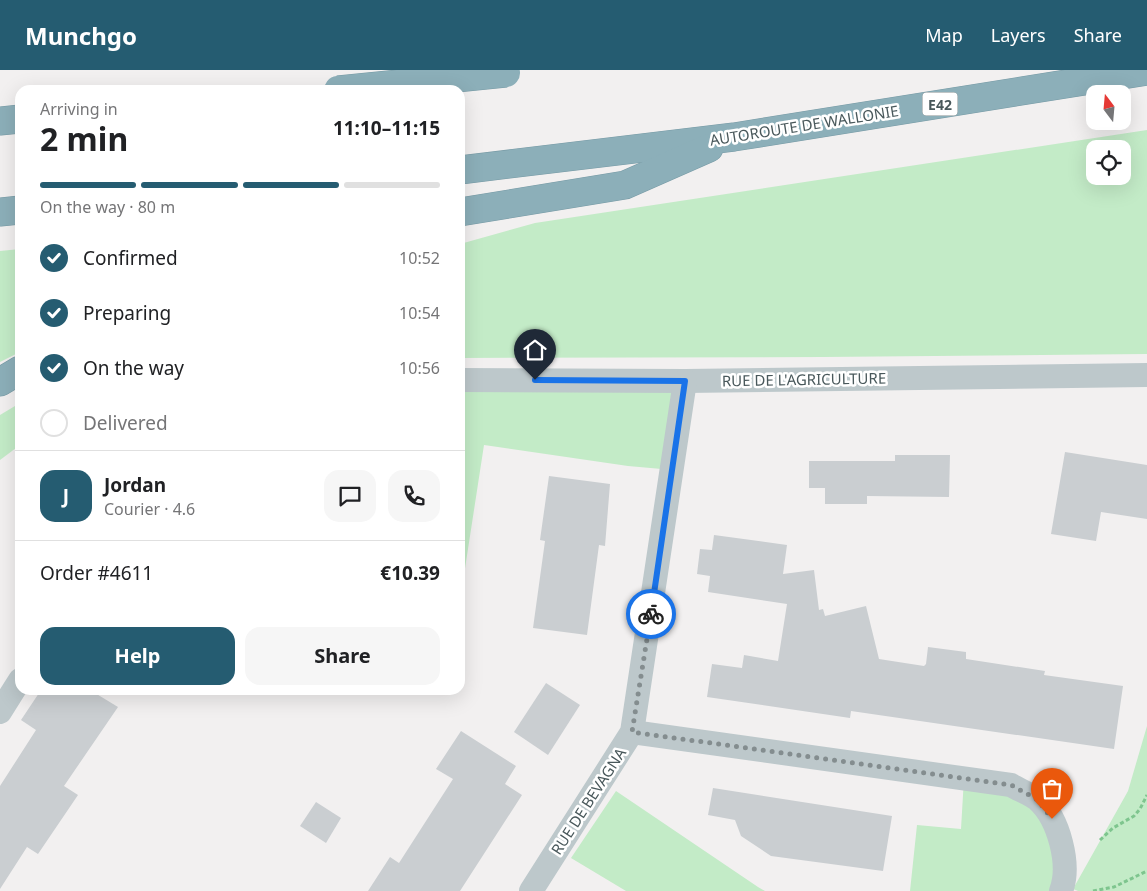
<!DOCTYPE html>
<html lang="en">
<head>
<meta charset="utf-8">
<style>
  body { margin:0; font-family:"Noto Sans",sans-serif; background:#f6f6f6; color:#202124; height:100vh; display:flex; flex-direction:column; font-size:19px; white-space:nowrap }
  * { box-sizing:border-box; margin:0 }
  p { font-size:16px; color:#757577 }
  .icon { flex:none; width:28px; height:28px; fill:none; stroke:currentColor; stroke-width:2; stroke-linecap:round; stroke-linejoin:round }
  .map { position:relative; flex:1; overflow:hidden }
  .side { position:absolute; left:15px; top:15px; width:450px; height:610px; display:flex; flex-direction:column; background:#fff; border-radius:15px; box-shadow:0 5px 20px #0002 }
  .side>* { flex:none }
  .needle { width:32px; rotate:344deg }
  .fabs { position:absolute; left:1086px; top:15px; display:grid; gap:10px }
  .fabs a { display:grid; place-items:center; width:45px; height:45px; border-radius:10px; background:#fff; box-shadow:0 5px 20px #0002; font-size:25px }
  .pin { position:absolute; display:grid; place-items:center; width:42px; height:42px; color:#fff; margin:-51px -21px; border-radius:50% 50% 50% 0; rotate:-45deg; box-shadow:0 0 5px #0007 }
  .pin .icon { rotate:45deg }
  .courier { position:absolute; display:grid; place-items:center; width:50px; height:50px; margin:-25px; border:4px solid #1a73e8; border-radius:50%; background:#fff; color:#222; box-shadow:0 1px 6px #0007 }
  .summary em { font-style:normal; font-weight:700 }
  .summary div { display:flex; flex-direction:column-reverse }
  .summary { display:flex; align-items:center; justify-content:space-between; height:85px; padding:0 25px }
  h1 { font-size:32px; font-weight:700; line-height:38px }
  .bar { display:grid; grid-template-columns:repeat(4,1fr); gap:8px 5px; align-content:center; height:60px; padding:0 25px }
  .bar i { height:6px; border-radius:4px; background:#e0e0e0 }
  .bar .current { background:#255c71 }
  .bar p { grid-column:span 4 }
  .line { display:flex; align-items:center; gap:12px; padding:0 25px; border-top:1px solid #e0e0e0 }
  .line div { flex:1 }
  .round { display:grid; place-items:center; flex:none; width:52px; height:52px; border-radius:15px; background:#f6f6f6 }
  ol { padding:0 25px; list-style:none }
  li { display:flex; align-items:center; gap:15px; height:55px }
  li p { margin-inline-start:auto }
  li .icon { padding:5px; border-radius:50%; background:#255c71; color:#fff; stroke-width:4 }
  li:last-child { color:#757577 }
  li i { width:28px; height:28px; border:2px solid #e0e0e0; border-radius:50% }
  .action { display:flex; gap:10px; margin-top:auto; padding:10px 25px }
  .action a { flex:1; height:58px; border-radius:15px; background:#255c71; color:#fff; font-size:20px; font-weight:700; line-height:58px; text-align:center }
  .action a+a { background:#f6f6f6; color:#202124 }
  header { display:flex; align-items:center; gap:30px; box-sizing:border-box; height:70px; padding:0 25px; background:#255c71; color:#fff }
  header strong { font-size:24px }
  nav { display:flex; gap:28px; margin-inline-start:auto; font-size:18px }
  .map>svg:first-child { display:block }
  .green { fill:#c3ebc7; fill-rule:evenodd }
  .building { fill:#caced1 }
  .lines { fill:none; stroke-linecap:round; stroke-linejoin:round }
  .motorway-casing { stroke:#779aa5; stroke-width:29 }
  .path { stroke:#7ec58e; stroke-width:3; stroke-dasharray:4 2.5; stroke-linecap:butt }
  .minor { stroke:#bdc8cb; stroke-width:24 }
  .motorway { stroke:#8cafb9; stroke-width:28 }
  .motorway-bridge-casing { stroke:#779aa5; stroke-width:29; stroke-linecap:butt }
  .motorway-bridge { stroke:#8cafb9; stroke-width:28 }
  .done { stroke:#848d8f; stroke-width:5; stroke-dasharray:0 9 }
  .route { stroke:#1a73e8; stroke-width:6 }
  .labels { text-anchor:middle; dominant-baseline:central; stroke-width:5; stroke-linejoin:round; paint-order:stroke }
  .shield { fill:#fff; stroke:#808a8c; stroke-width:1 }
  .shield-label { font-size:14px; font-weight:bold; fill:#49585b }
  .street-label { font-size:15px; fill:#49585b; stroke:#fff }
</style>
</head>
<body>
<header>
<strong>Munchgo</strong>
<nav><a>Map</a><a>Layers</a><a>Share</a></nav>
</header>
<div class="map">
<svg width="1147" height="821" viewBox="0 0 1147 821">
  <rect width="100%" height="100%" fill="#f2f0f0"/>
  <g class="green">
    <path d="M 1147,60 L 1147,284 L 823,287 L 460,288 L 460,174 L 535,153 ZM 1095,79 L 1122,79 L 1122,106 L 1095,106 Z"/>
    <path d="M 20,179 L 20,282 L 0,292 L 0,181 Z"/>
    <path d="M 460,310 L 685,311 L 673,400 L 628,396 L 484,375 L 460,531 Z"/>
    <path d="M 20,333 L 20,375 L 0,390 L 0,345 Z"/>
    <path d="M 1147,656 L 1147,821 L 1078,821 L 1073,819 L 1128,721 Z"/>
    <path d="M 964,708 L 1011,715 L 1052,749 L 1061,821 L 910,821 L 917,755 L 961,759 Z"/>
    <path d="M 616,721 L 758,817 L 765,821 L 626,821 L 571,788 Z"/>
  </g>
  <g class="building">
    <path d="M 1065,382 L 1147,395 L 1147,449 L 1101,442 L 1096,471 L 1051,464 Z"/>
    <path d="M 895,385 L 950,385 L 949,427 L 867,426 L 867,434 L 825,434 L 825,418 L 809,418 L 809,391 L 895,391 Z"/>
    <path d="M 549,406 L 610,414 L 605,476 L 599,475 L 587,565 L 533,558 L 545,471 L 540,470 Z"/>
    <path d="M 714,465 L 787,475 L 783,504 L 814,500 L 819,540 L 823,539 L 825,546 L 866,536 L 879,589 L 924,596 L 926,594 L 928,577 L 966,582 L 966,589 L 1045,601 L 1044,605 L 1123,616 L 1114,679 L 851,641 L 850,648 L 707,627 L 712,594 L 742,598 L 744,585 L 778,591 L 787,534 L 708,522 L 710,506 L 697,504 L 700,479 L 712,480 Z"/>
    <path d="M 546,613 L 580,635 L 548,685 L 514,662 Z"/>
    <path d="M 41,620 L 90,620 L 118,637 L 64,716 L 78,725 L 38,784 L 27,777 L 0,819 L 0,716 L 36,660 L 21,650 Z"/>
    <path d="M 461,661 L 516,696 L 505,714 L 522,725 L 460,821 L 368,821 L 390,787 L 399,793 L 453,709 L 436,699 Z"/>
    <path d="M 713,718 L 892,746 L 883,801 L 771,786 L 741,766 L 735,750 L 708,745 Z"/>
    <path d="M 316,732 L 341,748 L 326,773 L 300,756 Z"/>
  </g>
  <g class="lines">
    <defs>
      <g id="motorway">
        <path d="M 0,51 L 20,49"/>
        <path d="M 460,100 L 734,67 L 1147,1"/>
        <path d="M 0,142 L 20,140"/>
        <path d="M 460,142 L 625,115 L 709,78"/>
        <path d="M 0,312 L 20,300"/>
      </g>
    </defs>
    <use href="#motorway" class="motorway-casing"/>
    <g class="path">
      <path d="M 1100,770 L 1113,758 L 1134,746 L 1140,739 L 1147,725"/>
      <path d="M 1093,821 L 1114,817 L 1147,801"/>
    </g>
    <g class="minor">
      <path d="M 460,310 L 685,311 L 1147,305"/>
      <path d="M 0,642 L 20,610"/>
      <path d="M 632,662 L 1011,715 C 1019,720 1031,724 1038,730 C 1059,749 1071,795 1061,821"/>
      <path d="M 531,821 L 632,662 L 685,311"/>
    </g>
    <use href="#motorway" class="motorway"/>
    <defs>
      <path id="motorway-bridge" d="M 338,20 L 506,3"/>
    </defs>
    <use href="#motorway-bridge" class="motorway-bridge-casing"/>
    <use href="#motorway-bridge" class="motorway-bridge"/>
  </g>
  <g class="lines">
    <path class="done" d="M 651,544 L 632,662 L 1011,715 L 1038,730 L 1052,749"/>
    <path class="route" d="M 535,310 L 685,311 L 651,544"/>
  </g>
  <g class="labels">
    <rect class="shield" x="922.5" y="22.5" width="35" height="23" rx="4"/>
    <g class="shield-label">
      <text x="940" y="34">E42</text>
    </g>
    <g class="street-label">
      <text transform="translate(804 55) rotate(-9)">AUTOROUTE DE WALLONIE</text>
      <text transform="translate(804 309) rotate(-1)">RUE DE L'AGRICULTURE</text>
      <text transform="translate(588 731) rotate(-57)">RUE DE BEVAGNA</text>
    </g>
  </g>
</svg>
<div class="fabs">
<a><svg class="needle" viewBox="-14 -14 28 28"><path d="M0-13l5 13h-10z" fill="#e53935"/><path d="M0 13l5-13h-10z" fill="#757577"/></svg></a>
<a><svg class="icon" aria-label="locate" viewBox="0 0 24 24"><circle cx="12" cy="12" r="6"/><path d="M12 2v4M12 18v4M2 12h4M18 12h4"/></svg></a>
</div>
<div class="pin" style="left:1052px;top:749px;background:#ea580c"><svg class="icon" aria-label="bag" viewBox="0 0 24 24"><path d="M5 8h14l-1 12H6zM9 8a3 3 0 0 1 6 0"/></svg></div>
<div class="pin" style="left:535px;top:310px;background:#1f2937"><svg class="icon" aria-label="home" viewBox="0 0 24 24"><path d="M3 11l9-7 9 7M6 9v11h12V9"/></svg></div>
<div class="courier" style="left:651px;top:544px"><svg class="icon" aria-label="bike" viewBox="0 0 24 24"><circle cx="6" cy="16" r="4"/><circle cx="18" cy="16" r="4"/><path d="M6 16l4-8h5l3 8M10 8l3 8H6M13 5h3"/></svg></div>
<section class="side">
<div class="summary"><div><h1>2 min</h1><p>Arriving in</p></div><em>11:10–11:15</em></div>
<div class="bar"><i class="current"></i><i class="current"></i><i class="current"></i><i></i><p>On the way · 80 m</p></div>
<ol>
<li><svg class="icon" aria-label="check" viewBox="0 0 24 24"><path d="M5 12l5 5 9-10"/></svg>Confirmed<p>10:52</p></li>
<li><svg class="icon" aria-label="check" viewBox="0 0 24 24"><path d="M5 12l5 5 9-10"/></svg>Preparing<p>10:54</p></li>
<li><svg class="icon" aria-label="check" viewBox="0 0 24 24"><path d="M5 12l5 5 9-10"/></svg>On the way<p>10:56</p></li>
<li><i></i>Delivered</li>
</ol>
<div class="line" style="height:90px"><b class="round" style="background:#255c71;color:#fff">J</b><div><b>Jordan</b><p>Courier · 4.6</p></div><a class="round"><svg class="icon" aria-label="chat" viewBox="0 0 24 24"><path d="M4 5h16v11H9l-5 4z"/></svg></a><a class="round"><svg class="icon" aria-label="phone" viewBox="0 0 24 24"><path d="M5 4h4l2 5-3 2q2 4 5 5l2-3 5 2v4C11 20 4 13 5 4z"/></svg></a></div>
<div class="line" style="height:65px"><div>Order #4611</div><b>€10.39</b></div>
<div class="action"><a>Help</a><a>Share</a></div>
</section>
</div>
</body>
</html>
